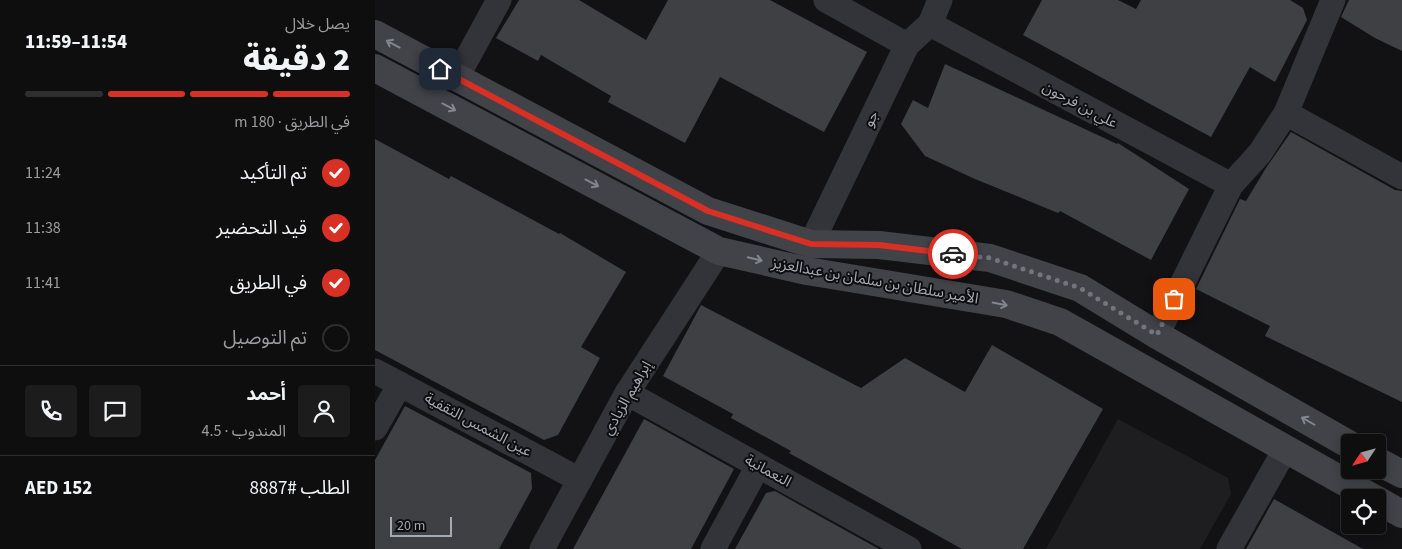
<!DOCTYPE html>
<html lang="ar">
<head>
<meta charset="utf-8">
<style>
  body { margin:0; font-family:"Source Sans 3","Noto Sans Arabic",sans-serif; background:#1c1c1d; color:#f1f3f6; direction:rtl; height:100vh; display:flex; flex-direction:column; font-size:19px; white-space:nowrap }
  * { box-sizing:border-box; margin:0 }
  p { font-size:16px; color:#9b9c9e }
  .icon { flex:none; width:28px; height:28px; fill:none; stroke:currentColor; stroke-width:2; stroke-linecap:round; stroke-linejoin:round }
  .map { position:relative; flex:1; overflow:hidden; direction:ltr }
  .details { display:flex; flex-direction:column; background:#0e0e0f; width:375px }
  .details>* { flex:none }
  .needle { width:32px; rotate:234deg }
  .fabs { position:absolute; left:966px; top:434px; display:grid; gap:10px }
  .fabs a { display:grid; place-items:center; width:45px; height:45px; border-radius:5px; background:#0e0e0f; box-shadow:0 2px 12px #0003,0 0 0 1px #2e2e2f; font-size:25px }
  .scale { position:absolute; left:15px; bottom:12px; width:62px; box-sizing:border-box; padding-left:5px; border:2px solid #a4aab4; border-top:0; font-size:14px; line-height:18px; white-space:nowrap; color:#a4aab4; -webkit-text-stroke:4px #0d0d0f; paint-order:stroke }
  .pin { position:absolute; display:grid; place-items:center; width:42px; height:42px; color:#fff; margin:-21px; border-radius:10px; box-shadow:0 2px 8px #0006 }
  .courier { position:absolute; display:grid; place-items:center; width:50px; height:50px; margin:-25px; border:4px solid #d93025; border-radius:50%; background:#fff; color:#222; box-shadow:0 1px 6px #0007 }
  .overview em { font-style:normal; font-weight:800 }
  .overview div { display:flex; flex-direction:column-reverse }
  .overview { display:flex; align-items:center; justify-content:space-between; height:85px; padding:0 25px }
  h1 { font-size:32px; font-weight:800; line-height:38px }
  .bar { display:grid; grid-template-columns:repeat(4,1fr); gap:8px 5px; align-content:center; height:60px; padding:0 25px }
  .bar i { height:6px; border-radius:4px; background:#2e2e2f }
  .bar .current { background:#d93025 }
  .bar p { grid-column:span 4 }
  .line { display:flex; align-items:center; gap:12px; padding:0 25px; border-top:1px solid #2e2e2f }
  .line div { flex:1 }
  .round { display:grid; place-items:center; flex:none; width:52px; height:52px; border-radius:5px; background:#1c1c1d }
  ol { padding:0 25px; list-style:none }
  li { display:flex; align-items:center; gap:15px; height:55px }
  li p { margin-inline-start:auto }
  li .icon { padding:5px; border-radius:50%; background:#d93025; color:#fff; stroke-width:4 }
  li:last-child { color:#9b9c9e }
  li i { width:28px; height:28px; border:2px solid #2e2e2f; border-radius:50% }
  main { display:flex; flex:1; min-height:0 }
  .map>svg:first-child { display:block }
  .built { fill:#1e1e21 }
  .building { fill:#3e4044 }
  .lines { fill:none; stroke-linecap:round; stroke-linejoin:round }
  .street { stroke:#333439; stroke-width:25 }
  .secondary { stroke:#414349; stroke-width:28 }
  .oneway { stroke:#81868f }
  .done { stroke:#71757c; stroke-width:5; stroke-dasharray:0 9 }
  .route { stroke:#d93025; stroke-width:6 }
  .labels { text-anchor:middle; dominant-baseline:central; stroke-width:4; stroke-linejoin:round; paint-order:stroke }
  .street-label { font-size:15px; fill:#a4aab4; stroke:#0d0d0f }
</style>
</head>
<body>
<main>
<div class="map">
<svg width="1027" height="549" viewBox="0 0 1027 549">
  <rect width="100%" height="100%" fill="#121214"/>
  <path class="built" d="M 743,419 L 853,478 L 856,494 L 825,549 L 671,549 Z"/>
  <g class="building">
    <path d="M 144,0 L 204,0 L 271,40 L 293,0 L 395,0 L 492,52 L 449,132 L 345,77 L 310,143 L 233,102 L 236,96 L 166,55 L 163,61 L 121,38 Z"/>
    <path d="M 667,0 L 743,0 L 761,9 L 766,0 L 915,0 L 928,8 L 932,20 L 900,82 L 875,67 L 836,137 L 648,35 Z"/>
    <path d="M 974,0 L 1027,0 L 1027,51 L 1000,38 L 966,17 Z"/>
    <path d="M 570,64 L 742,144 L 743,143 L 814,189 L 776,260 L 685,211 L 683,213 L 600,179 L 550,156 L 526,124 L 538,100 L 553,108 Z"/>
    <path d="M 916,132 L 1020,190 L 1027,191 L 1027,402 L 890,336 L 895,326 L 821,289 L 865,199 L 871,201 L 891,168 Z"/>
    <path d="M 0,139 L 74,179 L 76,176 L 184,234 L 185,233 L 251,272 L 206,347 L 225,358 L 183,435 L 169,440 L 0,350 Z"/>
    <path d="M 326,305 L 486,388 L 530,358 L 590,392 L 617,345 L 728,409 L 648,549 L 587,549 L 414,453 L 416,451 L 356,418 L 358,414 L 288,376 Z"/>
    <path d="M 30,406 L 156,473 L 157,489 L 124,549 L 0,549 L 0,460 Z"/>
    <path d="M 269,419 L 359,469 L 316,549 L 198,549 Z"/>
    <path d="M 400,491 L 448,518 L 504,549 L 360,549 L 391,493 Z"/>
    <path d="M 899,499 L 988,549 L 871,549 Z"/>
  </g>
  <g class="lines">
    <g class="street">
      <path d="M 451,0 L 532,45"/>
      <path d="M 555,24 L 856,185"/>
      <path d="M 82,77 L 124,0"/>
      <path d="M 911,113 L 1027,177"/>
      <path d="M 436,244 L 532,45 L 555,24 L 565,0"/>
      <path d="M 782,335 L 856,185 L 885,153 L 911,113 L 958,0"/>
      <path d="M 0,371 L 205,480"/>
      <path d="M 252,393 L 534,549"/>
      <path d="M 0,428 L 25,384"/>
      <path d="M 167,549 L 252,393 L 344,251"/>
      <path d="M 338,549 L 383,466"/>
      <path d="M 854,549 L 911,448"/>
    </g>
    <g class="secondary">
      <path d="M 0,34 L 333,211 L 436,244 L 504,245 L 615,258 L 705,288 L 782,335 L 975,445"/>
      <path d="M 0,68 L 344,251 L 432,271 L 631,304 L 685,322 L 998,498"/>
      <path d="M 1002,461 L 1027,474"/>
      <path d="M 1002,500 L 1027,514"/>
    </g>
  </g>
  <defs><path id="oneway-shaft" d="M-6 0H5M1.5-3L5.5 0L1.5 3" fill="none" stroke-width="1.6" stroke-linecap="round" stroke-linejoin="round" transform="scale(1.25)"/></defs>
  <g class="oneway">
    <use href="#oneway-shaft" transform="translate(18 44) rotate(-152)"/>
    <use href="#oneway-shaft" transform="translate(74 107) rotate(28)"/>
    <use href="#oneway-shaft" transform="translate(217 183) rotate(28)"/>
    <use href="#oneway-shaft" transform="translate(380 259) rotate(13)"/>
    <use href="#oneway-shaft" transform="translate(625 304) rotate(11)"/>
    <use href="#oneway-shaft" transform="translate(933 421) rotate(-150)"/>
  </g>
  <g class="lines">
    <path class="done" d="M 578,254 L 615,258 L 705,288 L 782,335 L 799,299"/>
    <path class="route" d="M 65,69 L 333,211 L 436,244 L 504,245 L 578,254"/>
  </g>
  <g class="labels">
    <g class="street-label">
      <text transform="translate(705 105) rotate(28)">علي بن فرحون</text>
      <text transform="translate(496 119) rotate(-64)">جو</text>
      <text transform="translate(500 281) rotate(10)">الأمير سلطان بن سلمان بن عبدالعزيز</text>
      <text transform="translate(252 398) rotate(-60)">إبراهيم الزيادي</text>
      <text transform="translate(103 425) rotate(28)">عين الشمس الثقفية</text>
      <text transform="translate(393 471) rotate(29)">النعمانية</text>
    </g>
  </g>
</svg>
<div class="fabs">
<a><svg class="needle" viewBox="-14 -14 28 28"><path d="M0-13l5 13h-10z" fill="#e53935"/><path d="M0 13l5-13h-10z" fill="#9b9c9e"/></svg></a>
<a><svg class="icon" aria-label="locate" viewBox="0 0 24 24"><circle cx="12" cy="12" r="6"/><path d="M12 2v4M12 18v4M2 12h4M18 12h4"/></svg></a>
</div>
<div class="scale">20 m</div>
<div class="pin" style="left:799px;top:299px;background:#ea580c"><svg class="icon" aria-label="bag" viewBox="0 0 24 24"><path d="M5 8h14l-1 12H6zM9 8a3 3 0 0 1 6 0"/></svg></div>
<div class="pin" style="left:65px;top:69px;background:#1f2937"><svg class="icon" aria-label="home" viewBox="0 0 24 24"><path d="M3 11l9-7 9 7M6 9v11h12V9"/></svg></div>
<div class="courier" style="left:578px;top:254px"><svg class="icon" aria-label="car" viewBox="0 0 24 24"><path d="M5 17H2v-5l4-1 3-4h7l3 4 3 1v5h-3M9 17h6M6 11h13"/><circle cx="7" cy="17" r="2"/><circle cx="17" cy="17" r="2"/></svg></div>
</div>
<section class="details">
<div class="overview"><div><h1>2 دقيقة</h1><p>يصل خلال</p></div><em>11:54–11:59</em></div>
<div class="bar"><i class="current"></i><i class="current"></i><i class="current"></i><i></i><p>في الطريق · 180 m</p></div>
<ol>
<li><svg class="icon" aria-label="check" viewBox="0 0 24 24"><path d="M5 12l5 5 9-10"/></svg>تم التأكيد<p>11:24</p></li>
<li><svg class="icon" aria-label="check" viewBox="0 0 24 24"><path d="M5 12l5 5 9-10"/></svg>قيد التحضير<p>11:38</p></li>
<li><svg class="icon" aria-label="check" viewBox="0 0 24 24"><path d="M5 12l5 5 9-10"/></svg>في الطريق<p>11:41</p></li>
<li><i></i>تم التوصيل</li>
</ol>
<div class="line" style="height:90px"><a class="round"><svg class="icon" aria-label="person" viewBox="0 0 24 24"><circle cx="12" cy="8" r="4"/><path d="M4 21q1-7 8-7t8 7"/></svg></a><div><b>أحمد</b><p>المندوب · 4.5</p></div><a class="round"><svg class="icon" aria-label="chat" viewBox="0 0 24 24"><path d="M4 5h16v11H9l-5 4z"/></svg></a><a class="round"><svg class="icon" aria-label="phone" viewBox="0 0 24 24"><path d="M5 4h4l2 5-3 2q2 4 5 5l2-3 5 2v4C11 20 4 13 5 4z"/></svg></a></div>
<div class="line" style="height:65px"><div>الطلب #8887</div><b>AED 152</b></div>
</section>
</main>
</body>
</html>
